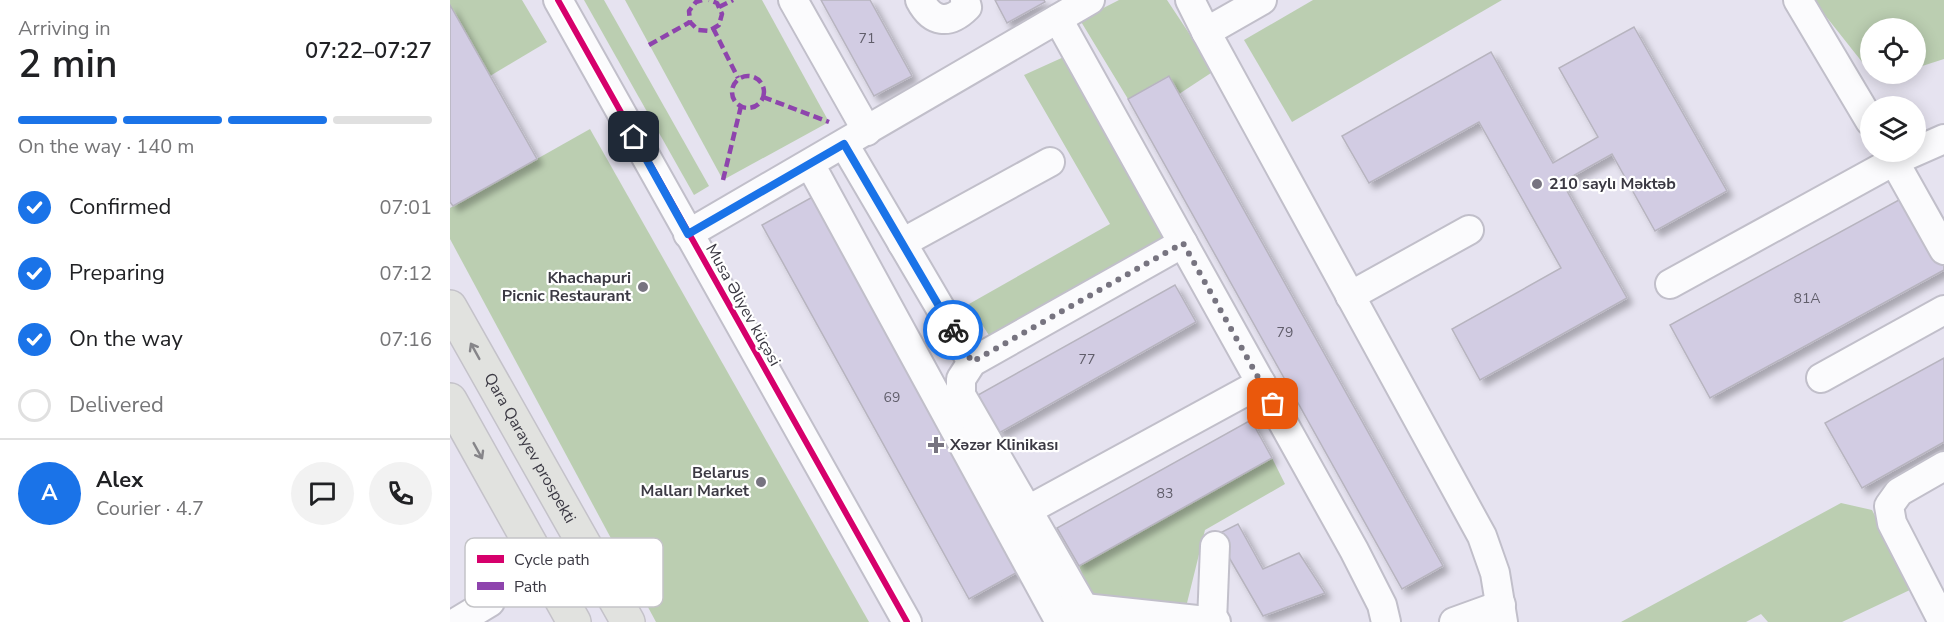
<!DOCTYPE html>
<html lang="en">
<head>
<meta charset="utf-8">
<style>
  body { margin:0; font-family:"Nunito Sans",sans-serif; background:#f2f2f2; color:#202124; height:100vh; display:flex; flex-direction:column; font-size:22px; white-space:nowrap }
  * { box-sizing:border-box; margin:0 }
  p { font-size:20px; color:#757577 }
  .icon { flex:none; width:33px; height:33px; fill:none; stroke:currentColor; stroke-width:2; stroke-linecap:round; stroke-linejoin:round }
  .map { position:relative; flex:1; overflow:hidden }
  .sheet { display:flex; flex-direction:column; background:#fff; width:450px }
  .sheet>* { flex:none }
  .buttons { position:absolute; left:1410px; top:18px; display:grid; gap:12px }
  .buttons a { display:grid; place-items:center; width:66px; height:66px; border-radius:50%; background:#fff; box-shadow:0 3px 15px #0003; font-size:30px }
  .pin { position:absolute; display:grid; place-items:center; width:51px; height:51px; color:#fff; margin:-26px; border-radius:12px; box-shadow:0 3px 9px #0006 }
  .courier { position:absolute; display:grid; place-items:center; width:60px; height:60px; margin:-30px; border:4px solid #1a73e8; border-radius:50%; background:#fff; color:#222; box-shadow:0 2px 8px #0007 }
  .summary em { font-style:normal; font-weight:600 }
  .summary div { display:flex; flex-direction:column-reverse }
  .summary { display:flex; align-items:center; justify-content:space-between; height:102px; padding:0 18px }
  h1 { font-size:39px; font-weight:600; line-height:45px }
  .bar { display:grid; grid-template-columns:repeat(4,1fr); gap:9px 6px; align-content:center; height:72px; padding:0 18px }
  .bar i { height:8px; border-radius:4px; background:#e0e0e0 }
  .bar .current { background:#1a73e8 }
  .bar p { grid-column:span 4 }
  .line { display:flex; align-items:center; gap:15px; padding:0 18px; border-top:2px solid #e0e0e0 }
  .line div { flex:1 }
  .round { display:grid; place-items:center; flex:none; width:63px; height:63px; border-radius:32px; background:#f2f2f2 }
  ol { padding:0 18px; list-style:none }
  li { display:flex; align-items:center; gap:18px; height:66px }
  li p { margin-inline-start:auto }
  li .icon { padding:6px; border-radius:50%; background:#1a73e8; color:#fff; stroke-width:4 }
  li:last-child { color:#757577 }
  li i { width:33px; height:33px; border:3px solid #e0e0e0; border-radius:50% }
  main { display:flex; flex:1; min-height:0 }
  .map>svg:first-child { display:block }
  .green { fill:#bbceb1 }
  .building { fill:#d2cce3; stroke:#b7b4bf; stroke-width:1.5; filter:url(#shadow) }
  .lines { fill:none; stroke-linecap:round; stroke-linejoin:round }
  .minor-casing { stroke:#c1bfca; stroke-width:32 }
  .major-casing { stroke:#c4c2c9; stroke-width:36 }
  .minor { stroke:#fbfbfd; stroke-width:28 }
  .major { stroke:#e1e2df; stroke-width:33 }
  .quiet { stroke:#8e44ad; stroke-width:4.5; stroke-dasharray:9 4.5; stroke-linecap:butt }
  .cycleway-casing { stroke:#fff; stroke-width:10 }
  .cycleway { stroke:#d6006c; stroke-width:6 }
  .oneway { stroke:#868589 }
  .done { stroke:#777480; stroke-width:6; stroke-dasharray:0 10.8 }
  .route { stroke:#1a73e8; stroke-width:8 }
  .poi-dot { fill:#777480; stroke:#fff; stroke-width:2 }
  .labels { text-anchor:middle; dominant-baseline:central; stroke-width:4.5; stroke-linejoin:round; paint-order:stroke }
  .number-label { font-size:14px; fill:#615e6b }
  .poi-label { font-size:16px; font-weight:bold; fill:#3b3943; stroke:#fff; text-anchor:start }
  .street-label { font-size:16px; fill:#3b3943; stroke:#fff }
  .key { fill:#fff; stroke:#c4c4c7; stroke-width:1.5 }
  .key-label { font-size:16px; fill:#3b3943 }
</style>
</head>
<body>
<main>
<section class="sheet">
<div class="summary"><div><h1>2 min</h1><p>Arriving in</p></div><em>07:22–07:27</em></div>
<div class="bar"><i class="current"></i><i class="current"></i><i class="current"></i><i></i><p>On the way · 140 m</p></div>
<ol>
<li><svg class="icon" aria-label="check" viewBox="0 0 24 24"><path d="M5 12l5 5 9-10"/></svg>Confirmed<p>07:01</p></li>
<li><svg class="icon" aria-label="check" viewBox="0 0 24 24"><path d="M5 12l5 5 9-10"/></svg>Preparing<p>07:12</p></li>
<li><svg class="icon" aria-label="check" viewBox="0 0 24 24"><path d="M5 12l5 5 9-10"/></svg>On the way<p>07:16</p></li>
<li><i></i>Delivered</li>
</ol>
<div class="line" style="height:108px"><b class="round" style="background:#1a73e8;color:#fff">A</b><div><b>Alex</b><p>Courier · 4.7</p></div><a class="round"><svg class="icon" aria-label="chat" viewBox="0 0 24 24"><path d="M4 5h16v11H9l-5 4z"/></svg></a><a class="round"><svg class="icon" aria-label="phone" viewBox="0 0 24 24"><path d="M5 4h4l2 5-3 2q2 4 5 5l2-3 5 2v4C11 20 4 13 5 4z"/></svg></a></div>
</section>
<div class="map">
<svg width="1494" height="622" viewBox="0 0 1494 622">
  <defs>
    <filter id="shadow"><feDropShadow dx="5.5" dy="5.5" stdDeviation="3" flood-color="#0004"/></filter>
  </defs>
  <rect width="100%" height="100%" fill="#e6e3f0"/>
  <g class="green">
    <path d="M 0,0 L 72,0 L 97,42 L 40,76 L 0,5 Z"/>
    <path d="M 134,0 L 154,0 L 259,186 L 244,195 Z"/>
    <path d="M 175,0 L 312,0 L 379,122 L 273,180 Z"/>
    <path d="M 669,0 L 717,0 L 764,71 L 729,94 L 718,76 L 678,99 L 630,20 Z"/>
    <path d="M 863,0 L 1052,0 L 842,122 L 794,40 Z"/>
    <path d="M 1363,0 L 1494,0 L 1494,59 L 1466,68 L 1466,28 L 1420,28 L 1420,72 Z"/>
    <path d="M 616,56 L 719,241 L 540,337 L 519,304 L 660,224 L 574,75 Z"/>
    <path d="M 140,129 L 419,622 L 206,622 L 0,239 L 0,208 Z"/>
    <path d="M 822,458 L 835,484 L 755,530 L 737,603 L 642,599 L 629,566 Z"/>
    <path d="M 1391,503 L 1422,510 L 1462,589 L 1392,622 L 1318,622 L 1311,614 L 1296,622 L 1171,622 Z"/>
  </g>
  <g class="building">
    <path d="M 371,0 L 420,0 L 462,76 L 424,96 Z"/>
    <path d="M 545,0 L 594,0 L 595,2 L 557,23 Z"/>
    <path d="M 0,5 L 87,159 L 3,206 L 0,202 Z"/>
    <path d="M 1184,27 L 1277,191 L 1205,231 L 1162,154 L 1112,182 L 1177,298 L 1030,380 L 1002,329 L 1111,268 L 1029,122 L 919,183 L 892,136 L 1041,52 L 1103,163 L 1148,137 L 1109,68 Z"/>
    <path d="M 719,76 L 993,566 L 952,589 L 678,99 Z"/>
    <path d="M 366,195 L 573,569 L 519,599 L 312,225 Z"/>
    <path d="M 1458,195 L 1494,260 L 1494,270 L 1260,398 L 1220,325 Z"/>
    <path d="M 725,285 L 746,322 L 549,433 L 528,395 Z"/>
    <path d="M 1494,358 L 1494,442 L 1412,488 L 1375,423 Z"/>
    <path d="M 801,420 L 822,458 L 629,566 L 607,528 Z"/>
    <path d="M 788,524 L 813,569 L 849,553 L 875,593 L 813,616 L 766,535 Z"/>
  </g>
  <g class="lines">
    <defs>
      <g id="minor">
        <path d="M 108,0 L 457,622"/>
        <path d="M 343,0 L 417,131"/>
        <path d="M 470,0 C 482,23 499,25 517,7 L 515,0"/>
        <path d="M 740,0 L 756,32 L 1032,536 L 1045,573 L 1053,622"/>
        <path d="M 1348,0 L 1420,121"/>
        <path d="M 608,19 L 904,550 L 932,605 L 936,622"/>
        <path d="M 756,32 L 812,0"/>
        <path d="M 394,144 L 522,362"/>
        <path d="M 1439,152 L 1494,250"/>
        <path d="M 360,164 L 610,622"/>
        <path d="M 238,234 L 640,0"/>
        <path d="M 452,243 L 600,162"/>
        <path d="M 1220,284 L 1444,161 L 1494,139"/>
        <path d="M 900,296 L 1019,230"/>
        <path d="M 1371,378 L 1494,310"/>
        <path d="M 578,510 L 811,383"/>
        <path d="M 634,608 L 511,395 L 511,379 L 522,362 L 733,243"/>
        <path d="M 618,615 L 634,608 L 766,622"/>
        <path d="M 7,622 L 40,602"/>
        <path d="M 762,622 L 765,546"/>
        <path d="M 1004,622 L 1051,605"/>
        <path d="M 1493,622 L 1442,523 L 1439,506 L 1449,492 L 1494,466"/>
      </g>
      <g id="major">
        <path id="s1" d="M 0,307 L 178,622"/>
        <path d="M 0,400 L 124,622"/>
      </g>
    </defs>
    <use href="#minor" class="minor-casing"/>
    <use href="#major" class="major-casing"/>
    <use href="#minor" class="minor"/>
    <use href="#major" class="major"/>
    <g class="quiet">
      <path d="M 252,0 L 246,2 L 239,11 L 240,22 L 248,30 L 259,31 L 269,25 L 272,14 L 267,3 L 259,0"/>
      <path d="M 269,7 L 283,0"/>
      <path d="M 263,28 L 288,78"/>
      <path d="M 199,45 L 240,22"/>
      <circle cx="298" cy="92" r="16"/>
      <path d="M 313,97 L 379,122"/>
      <path d="M 273,180 L 291,106"/>
    </g>
    <defs>
      <path id="cycleway" d="M 108,0 L 457,622"/>
    </defs>
    <use href="#cycleway" class="cycleway-casing"/>
    <use href="#cycleway" class="cycleway"/>
  </g>
  <defs><path id="oneway-shaft" d="M-6 0H5M1.5-3L5.5 0L1.5 3" fill="none" stroke-width="1.6" stroke-linecap="round" stroke-linejoin="round" transform="scale(1.5)"/></defs>
  <g class="oneway">
    <use href="#oneway-shaft" transform="translate(25 351) rotate(-119)"/>
    <use href="#oneway-shaft" transform="translate(28 451) rotate(61)"/>
  </g>
  <g class="lines">
    <path class="done" d="M 503,330 L 522,362 L 733,243 L 823,404"/>
    <path class="route" d="M 184,137 L 238,234 L 394,144 L 503,330"/>
  </g>
  <g class="poi-dot">
    <circle cx="1087" cy="184" r="6"/>
    <circle cx="193" cy="287" r="6"/>
    <path d="M483 436h6v6h6v6h-6v6h-6v-6h-6v-6h6z"/>
    <circle cx="311" cy="482" r="6"/>
  </g>
  <g class="labels">
    <g class="number-label">
      <text x="417" y="38">71</text>
      <text x="1357" y="298">81A</text>
      <text x="835" y="332">79</text>
      <text x="637" y="359">77</text>
      <text x="442" y="397">69</text>
      <text x="715" y="493">83</text>
    </g>
    <g class="poi-label">
      <text x="1099" y="184">210 saylı Məktəb</text>
      <text x="181" y="278" text-anchor="end">Khachapuri<tspan x="181" dy="18">Picnic Restaurant</tspan></text>
      <text x="500" y="445">Xəzər Klinikası</text>
      <text x="299" y="473" text-anchor="end">Belarus<tspan x="299" dy="18">Malları Market</tspan></text>
    </g>
    <g class="street-label">
      <text transform="translate(293 305) rotate(61)">Musa Əliyev küçəsi</text>
      <text stroke="none"><textPath href="#s1" startOffset="162">Qara Qarayev prospekti</textPath></text>
    </g>
  </g>
  <rect x="15" y="538" width="198" height="69" rx="9" class="key"/>
  <rect x="27" y="555" width="27" height="8" fill="#d6006c"/>
  <rect x="27" y="582" width="27" height="8" fill="#8e44ad"/>
  <g class="key-label">
    <text x="64" y="565">Cycle path</text>
    <text x="64" y="592">Path</text>
  </g>
</svg>
<div class="buttons">
<a><svg class="icon" aria-label="locate" viewBox="0 0 24 24"><circle cx="12" cy="12" r="6"/><path d="M12 2v4M12 18v4M2 12h4M18 12h4"/></svg></a>
<a><svg class="icon" aria-label="layers" viewBox="0 0 24 24"><path d="M12 4l9 5-9 5-9-5zM3 14l9 5 9-5"/></svg></a>
</div>
<div class="pin" style="left:823px;top:404px;background:#ea580c"><svg class="icon" aria-label="bag" viewBox="0 0 24 24"><path d="M5 8h14l-1 12H6zM9 8a3 3 0 0 1 6 0"/></svg></div>
<div class="pin" style="left:184px;top:137px;background:#1f2937"><svg class="icon" aria-label="home" viewBox="0 0 24 24"><path d="M3 11l9-7 9 7M6 9v11h12V9"/></svg></div>
<div class="courier" style="left:503px;top:330px"><svg class="icon" aria-label="bike" viewBox="0 0 24 24"><circle cx="6" cy="16" r="4"/><circle cx="18" cy="16" r="4"/><path d="M6 16l4-8h5l3 8M10 8l3 8H6M13 5h3"/></svg></div>
</div>
</main>
</body>
</html>
